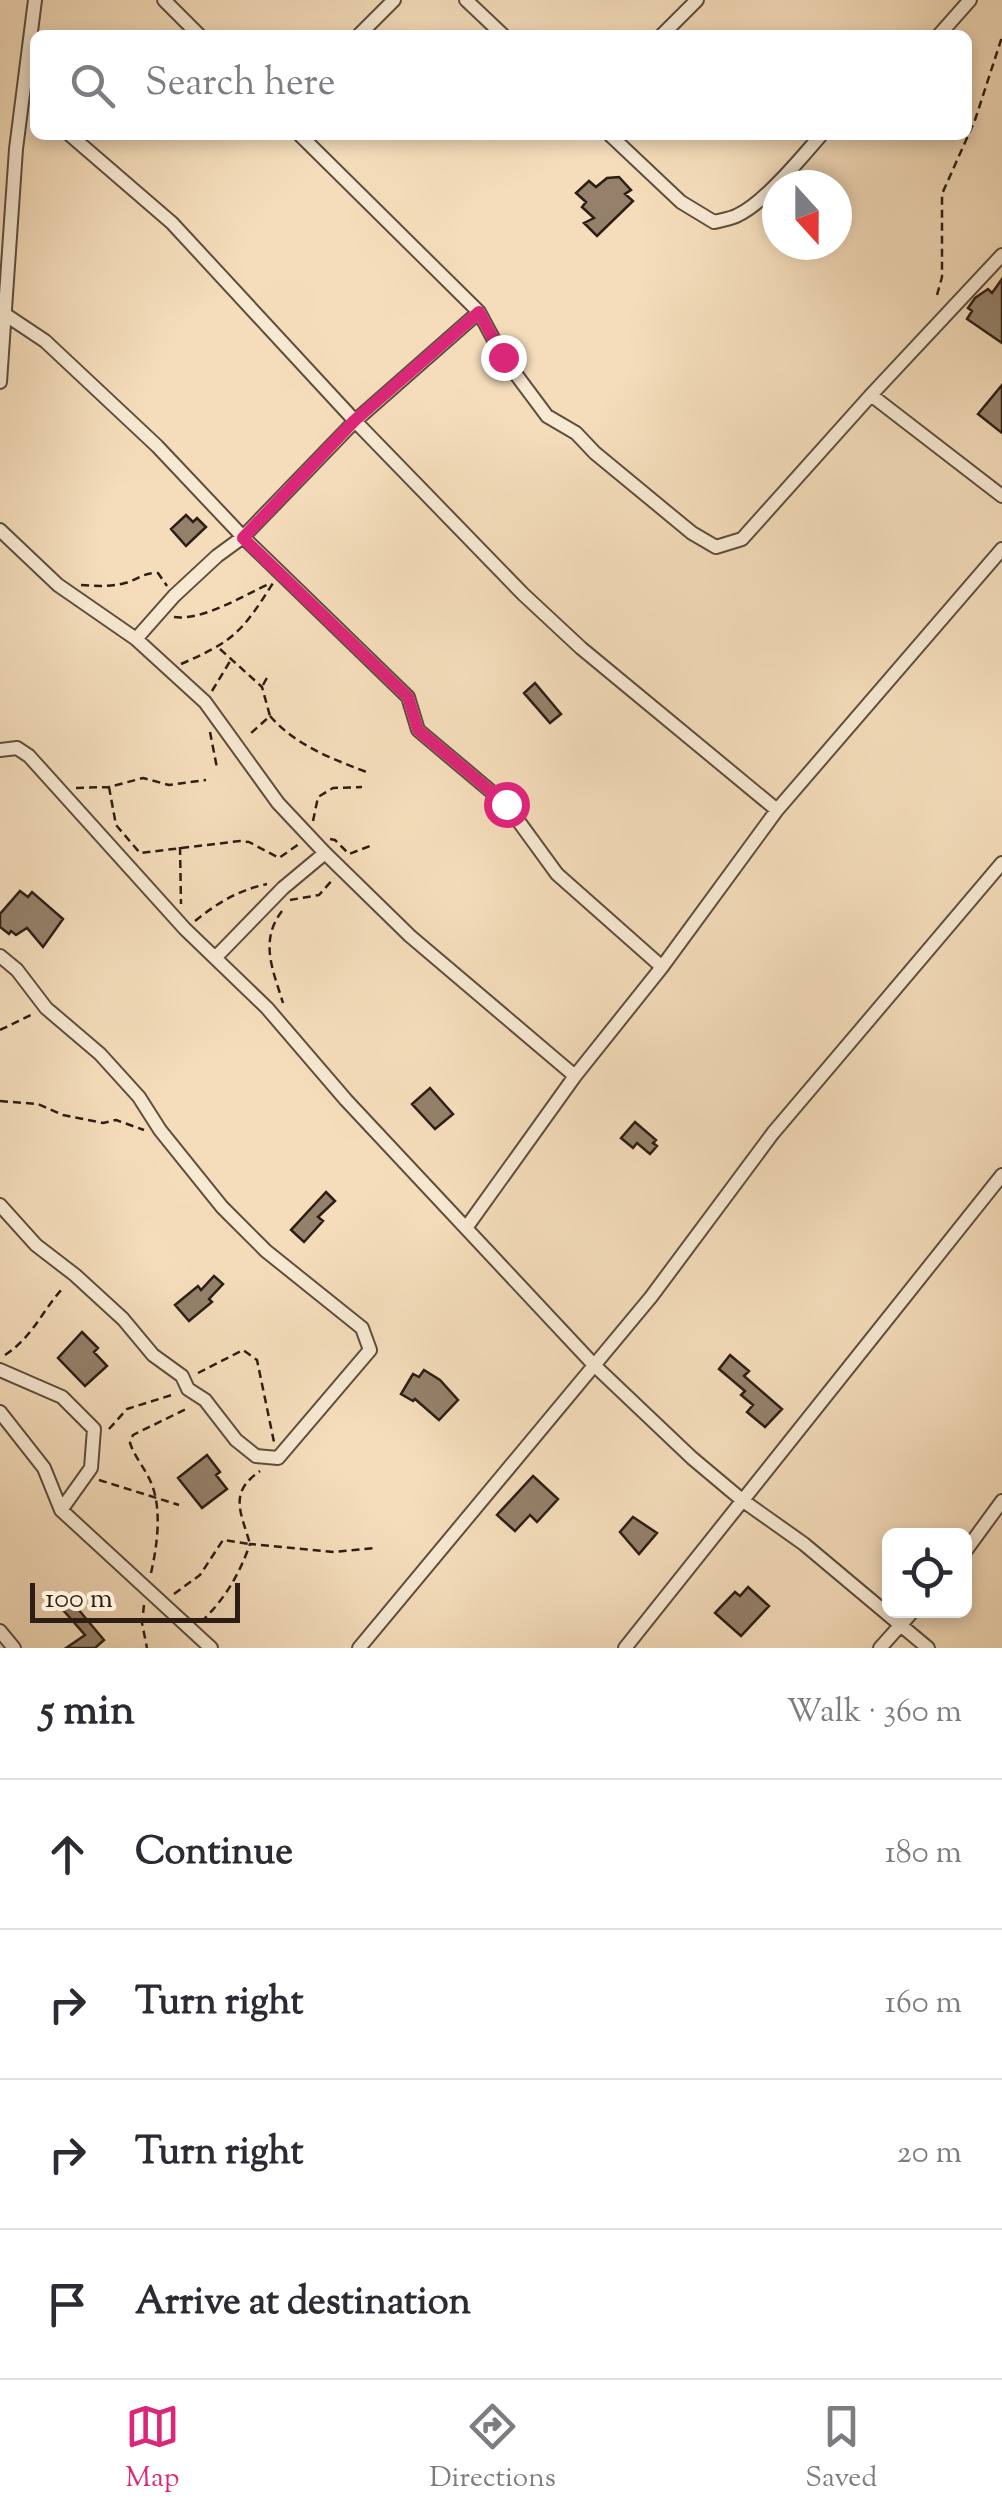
<!DOCTYPE html>
<html lang="en">
<head>
<meta charset="utf-8">
<style>
  body { margin:0; font-family:"Sorts Mill Goudy",serif; background:#f7f7f7; color:#2b2b33 }
  .controls { position:absolute; right:30px; bottom:30px; display:grid; overflow:hidden; border-radius:15px; box-shadow:0 5px 15px #0003 }
  .controls button { width:90px; height:90px; display:grid; place-items:center; padding:0; border:0; border-bottom:2px solid #e1e1e2; background:#fff; color:#2b2b33; font:50px sans-serif }
  .compass { position:absolute; left:762px; top:170px; width:90px; height:90px; border-radius:50%; background:#fff; box-shadow:0 5px 15px #0003; rotate:159deg }
  .scale { position:absolute; left:30px; bottom:25px; width:210px; box-sizing:border-box; padding-left:10px; border:5px solid #2c1e15; border-top:0; font-size:28px; line-height:35px; white-space:nowrap; color:#2c1e15; -webkit-text-stroke:8px #f8e9d3; paint-order:stroke }
  .stop { position:absolute; width:30px; height:30px; margin:-22px; border:8px solid #db2777; border-radius:50%; background:#fff }
  .stop.end { background:#db2777; border-color:#fff; box-shadow:0 2px 10px #0008 }
  .list { margin:0; padding:0; list-style:none }
  h2 { display:flex; justify-content:space-between; align-items:center; height:130px; margin:0; padding:0 40px; font-size:42px }
  h2 small { font-size:32px; font-weight:400; color:#7c7c81 }
  .list li { display:grid; grid-template-columns:65px 1fr auto; gap:30px; align-items:center; box-sizing:border-box; height:150px; padding:0 40px; border-top:2px solid #e1e1e2 }
  .list b { display:block; font-size:38px; white-space:nowrap }
  .list em { font-size:32px; font-style:normal; color:#7c7c81 }
  .icon { flex:none; width:55px; height:55px; fill:none; stroke:currentColor; stroke-width:2; stroke-linecap:round; stroke-linejoin:round }
  .map { position:relative; flex:none; width:1002px; height:1648px; overflow:hidden }
  .search { position:absolute; background:#fff; box-shadow:0 5px 15px #0003; left:30px; right:30px; top:30px; height:110px; display:flex; align-items:center; gap:25px; box-sizing:border-box; padding:0 35px; border-radius:15px; color:#7c7c81; font-size:38px }
  .sheet { height:730px; background:#fff }
  nav { display:flex; justify-content:space-around; align-items:center; box-sizing:border-box; height:140px; border-top:2px solid #e1e1e2; background:#fff; font-size:28px; color:#7c7c81 }
  nav a { display:grid; justify-items:center; gap:5px }
  nav .on { color:#db2777 }
  .map>svg:first-child { display:block }
</style>
</head>
<body>
<div class="map">
<svg width="1002" height="1648" viewBox="0 0 1002 1648">
  <rect width="100%" height="100%" fill="#f5ddbb"/>
  <filter id="stains"><feTurbulence type="fractalNoise" baseFrequency=".002" numOctaves="4"/><feColorMatrix values="0 0 0 0 .2 0 0 0 0 .09 0 0 0 0 .02 0 0 0 .5 -.17"/></filter>
  <radialGradient id="worn" r=".72"><stop offset=".6" stop-color="#630" stop-opacity="0"/><stop offset="1" stop-color="#630" stop-opacity=".3"/></radialGradient>
  <!-- building -->
  <path fill="#95816b" stroke="#2c1e15" stroke-width="2.5" d="M619,177L631,190L625,194L633,201L597,236L584,223L594,218L582,207L586,202L576,193L589,181L596,187L607,178Z
    M1002,279V343L967,319L972,311L968,308L975,298L988,289L992,293Z
    M1002,385V433L978,414Z
    M186,515L193,522L197,518L206,527L186,546L171,529Z
    M535,683L561,714L550,723L524,693Z
    M20,891L28,897L32,892L63,919L43,947L27,928L16,935L11,931L9,934L0,927V914Z
    M430,1088L453,1114L435,1129L412,1104Z
    M635,1122L656,1140L653,1143L657,1146L650,1154L637,1143L633,1148L621,1138Z
    M326,1192L335,1201L318,1217L323,1221L304,1242L291,1230Z
    M214,1276L223,1284L209,1299L212,1302L189,1321L175,1305L198,1286L201,1290Z
    M82,1332L98,1348L94,1352L107,1366L85,1386L58,1358Z
    M730,1355L749,1371L744,1376L782,1409L765,1427L747,1412L753,1405L741,1395L745,1391L719,1369Z
    M424,1370L440,1380L458,1400L439,1420L415,1399L413,1401L401,1394L413,1374L419,1377Z
    M207,1455L220,1472L216,1475L227,1489L202,1508L178,1478Z
    M533,1476L558,1499L537,1522L530,1515L515,1531L497,1515Z
    M633,1517L657,1533L639,1554L620,1532Z
    M748,1587L769,1606L741,1636L715,1613L735,1592L740,1596Z
    M73,1603L104,1640L95,1648H66L85,1635L64,1611Z"/>
  <g fill="none" stroke-linecap="round" stroke-linejoin="round">
    <!-- street casing -->
    <g stroke="#5e4e3e" stroke-width="16">
      <path id="street" d="M164,0L199,35
        M466,0L503,35
        M359,35L394,0
        M662,35L697,0
        M939,35L970,0
        M70,135L172,223L355,421L523,594L581,648L777,810
        M300,135L479,312L503,357L547,416L576,433L595,453L692,533L716,547L742,539L871,395L1002,255
        M610,135L681,202L714,222C721,220 731,219 738,215C764,203 802,157 821,135
        M6,315L45,341L157,446L243,537L408,697L418,730L506,804L557,874L662,967
        M0,382L16,149L35,0
        M871,395L1002,496
        M0,530L58,585L136,639L205,702L278,803L325,853L410,936L575,1076
        M136,639L174,596L217,556L243,537L355,421L479,312
        M0,750L17,748L29,756L185,929L267,1008L346,1100L594,1365L692,1458L742,1500L804,1544L928,1648
        M0,956L17,970L46,1008L100,1054L139,1097L160,1130L222,1207L266,1251L362,1328L370,1350L278,1458L256,1456L236,1440L205,1400L188,1389L182,1376L153,1355L123,1319L75,1275L36,1245L0,1205
        M215,958L283,888L325,853
        M466,1228L575,1076L662,967L777,810L1002,549
        M0,1370L62,1397L94,1429L91,1468L61,1510
        M0,1412L44,1468L61,1510L211,1648
        M964,1553L1002,1501
        M0,1631L14,1648
        M359,1648L651,1297L773,1133L1002,863
        M625,1648L1002,1175
        M880,1648L914,1610"/>
    </g>
    <!-- path -->
    <path stroke="#2c1e15" stroke-width="2.5" stroke-dasharray="8 5" stroke-linecap="butt" d="M937,295L942,277V194L975,120L1002,37
      M81,585C96,586 110,587 125,583C137,580 144,572 158,573L167,586
      M174,617C203,621 242,596 269,584
      M220,649L262,687L270,716L250,734
      M181,664C234,641 242,632 273,583
      M263,685L269,674
      M212,691L232,658
      M270,716C296,746 333,759 369,773
      M210,732L217,768
      M109,787L116,825L140,853L240,841L249,842L279,858L299,844
      M76,788L109,787L143,778L169,785L206,780
      M313,821L318,797L333,788L362,787
      M330,839L335,840L349,854L370,846
      M180,847L181,904
      M290,900L319,895L334,878
      M282,911C259,941 273,970 283,1003
      M195,921C217,903 239,890 267,884
      M0,1030L35,1013
      M0,1101L38,1104L63,1115L103,1123L116,1120L144,1130
      M5,1355C34,1336 42,1310 64,1287
      M198,1373L243,1350L257,1360L274,1442
      M109,1429L127,1409L175,1394
      M99,1480L179,1505
      M151,1573C157,1547 162,1511 152,1485C147,1471 135,1458 130,1443L133,1435L188,1408
      M174,1594L200,1575L223,1540L250,1544C241,1512 228,1493 260,1471
      M144,1605L142,1623L147,1648
      M201,1622C225,1599 239,1575 250,1544L334,1552L374,1548"/>
    <!-- street -->
    <use href="#street" stroke="#f8e9d3" stroke-width="12"/>
  </g>
  <g fill="none" stroke-linecap="round" stroke-linejoin="round">
    <!-- route -->
    <path stroke="#db2777" stroke-width="12" d="M503,357L479,312L354,421L243,538L408,697L418,730L506,804"/>
  </g>
  <rect width="100%" height="100%" filter="url(#stains)"/>
  <rect width="100%" height="100%" fill="url(#worn)"/>
</svg>
<div class="controls">
<button><svg class="icon" aria-label="locate" viewBox="0 0 24 24"><circle cx="12" cy="12" r="6"/><path d="M12 2v4M12 18v4M2 12h4M18 12h4"/></svg></button>
</div>
<svg class="compass" viewBox="-18 -18 36 36"><path d="M0-13l5 13h-10z" fill="#e53935"/><path d="M0 13l5-13h-10z" fill="#7c7c81"/></svg>
<div class="scale">100 m</div>
<div class="stop" style="left:506px;top:804px"></div>
<div class="stop end" style="left:503px;top:357px"></div>
<div class="search"><svg class="icon" aria-label="search" viewBox="0 0 24 24"><circle cx="10" cy="10" r="6"/><path d="M15 15l6 6"/></svg>Search here</div>
</div>
<section class="sheet">
<h2>5 min<small>Walk · 360 m</small></h2>
<ul class="list">
<li><svg class="icon" aria-label="ahead" viewBox="0 0 24 24"><path d="M12 20V5M6 11l6-6 6 6"/></svg><div><b>Continue</b></div><em>180 m</em></li>
<li><svg class="icon" aria-label="right" viewBox="0 0 24 24"><path d="M7 20v-9h11M14 6l5 5-5 5"/></svg><div><b>Turn right</b></div><em>160 m</em></li>
<li><svg class="icon" aria-label="right" viewBox="0 0 24 24"><path d="M7 20v-9h11M14 6l5 5-5 5"/></svg><div><b>Turn right</b></div><em>20 m</em></li>
<li><svg class="icon" aria-label="arrive" viewBox="0 0 24 24"><path d="M6 21V4h12l-3 4 3 4H6"/></svg><div><b>Arrive at destination</b></div></li>
</ul>
</section>
<nav>
<a class="on"><svg class="icon" aria-label="map" viewBox="0 0 24 24"><path d="M3 6l6-2 6 2 6-2v14l-6 2-6-2-6 2zM9 4v14M15 6v14"/></svg>Map</a>
<a><svg class="icon" aria-label="directions" viewBox="0 0 24 24"><path d="M12 3l9 9-9 9-9-9zM9 14v-3h6M13 9l2 2-2 2"/></svg>Directions</a>
<a><svg class="icon" aria-label="saved" viewBox="0 0 24 24"><path d="M7 4h10v16l-5-4-5 4z"/></svg>Saved</a>
</nav>
</body>
</html>
